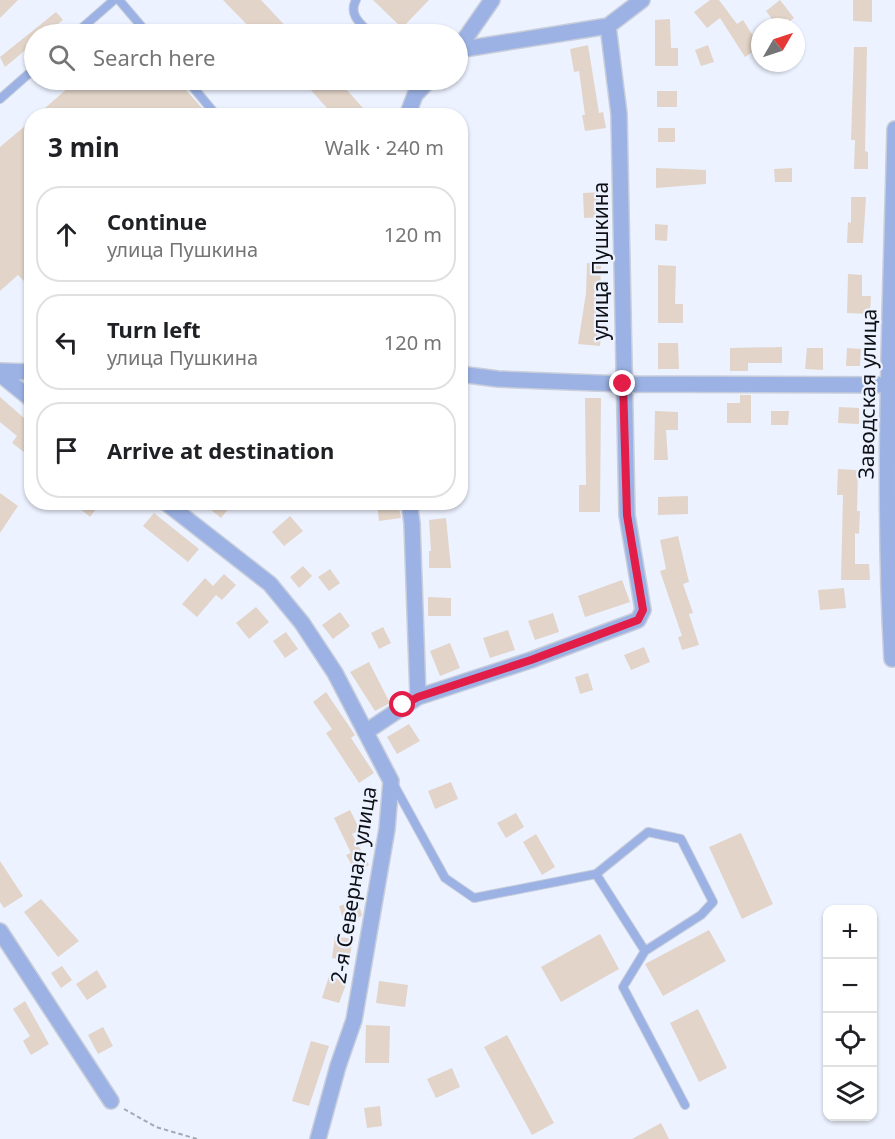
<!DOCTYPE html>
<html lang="en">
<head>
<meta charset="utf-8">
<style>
  body { margin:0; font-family:"Noto Sans",sans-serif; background:#f2f2f2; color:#202124 }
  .controls { position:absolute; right:18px; bottom:18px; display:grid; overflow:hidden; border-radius:12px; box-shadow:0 2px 4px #0004 }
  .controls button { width:54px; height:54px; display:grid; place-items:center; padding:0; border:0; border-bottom:2px solid #e0e0e0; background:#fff; color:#202124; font:30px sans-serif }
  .compass { position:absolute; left:751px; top:18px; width:54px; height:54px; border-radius:50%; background:#fff; box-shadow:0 2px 4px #0004; rotate:51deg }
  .stop { position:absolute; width:18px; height:18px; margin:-14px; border:4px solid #e11d48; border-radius:50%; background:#fff }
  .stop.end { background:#e11d48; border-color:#fff; box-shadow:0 2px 6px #0008 }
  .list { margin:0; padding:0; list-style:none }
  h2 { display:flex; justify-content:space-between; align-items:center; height:78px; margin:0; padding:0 24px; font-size:26px }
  h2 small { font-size:20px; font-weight:400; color:#757577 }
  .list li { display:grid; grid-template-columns:39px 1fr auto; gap:18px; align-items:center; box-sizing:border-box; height:96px; margin:0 12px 12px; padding:0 12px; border:2px solid #e0e0e0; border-radius:24px }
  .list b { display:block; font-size:22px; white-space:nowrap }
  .list p { margin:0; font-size:20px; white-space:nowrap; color:#757577 }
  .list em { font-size:20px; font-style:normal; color:#757577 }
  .icon { flex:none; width:33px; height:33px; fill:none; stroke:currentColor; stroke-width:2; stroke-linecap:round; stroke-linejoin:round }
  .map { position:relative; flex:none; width:895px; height:1139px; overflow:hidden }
  .search { position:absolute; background:#fff; box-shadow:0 2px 4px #0004; left:24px; top:24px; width:444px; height:66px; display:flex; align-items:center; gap:15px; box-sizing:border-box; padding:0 21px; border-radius:33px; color:#757577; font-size:22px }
  .panel { position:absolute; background:#fff; box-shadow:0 2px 4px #0004; left:24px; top:108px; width:444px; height:402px; border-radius:24px }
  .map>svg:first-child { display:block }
</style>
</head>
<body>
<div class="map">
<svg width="895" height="1139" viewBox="0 0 895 1139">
  <rect width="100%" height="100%" fill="#ecf2ff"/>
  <!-- building -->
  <path fill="#e2d4c8" d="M0,0H18L0,18Z
    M223,0H261L293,34H256Z
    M373,0H429L402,28Z
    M719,0L737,24L743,20L760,47L745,57L720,18L707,28L694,12L710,0Z
    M780,0L794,18L782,27H778L766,11Z
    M853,0H872V22L853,21Z
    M56,12L63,20L45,34H34V43L5,67L0,57Z
    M670,19L671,48H678V66H655V20Z
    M588,45L599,113L603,112L606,128L585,131L582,115H585L579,71L574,72L570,49Z
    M708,45L714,62L701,66L695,50Z
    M854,47H867L865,151L868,152V169H854L855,140H851Z
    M77,80H177L209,116H36Z
    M302,80H338L370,116H334Z
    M657,91H677V107H657Z
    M32,120V289L18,275L0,291V147Z
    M658,128H675V142H658Z
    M656,168L706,170V184L656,188Z
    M792,168V182H775L774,169Z
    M603,192L604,217L584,218L583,193Z
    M851,197H866L863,243H847L848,222L851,223Z
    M655,224L668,225L667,241L655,240Z
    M587,263L601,264L600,294L604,295L600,346L578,344L586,293Z
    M658,265L676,266L675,304H683V323H658Z
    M848,274L862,275V296H871L870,314L847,313Z
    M658,343H678L679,369H658Z
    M782,347V363H748V371H730V348Z
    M807,348H823V370L805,369Z
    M847,348L861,349L860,366H846Z
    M740,395H751V423H727V403H740Z
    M0,397L32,425V458L12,443L17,436L0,422Z
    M585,398H601L600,512H579V485H586Z
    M839,407L859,408V424L838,423Z
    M655,411L678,412V430H666L668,460H654Z
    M771,411H789L788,425H771Z
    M838,469L858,470L857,511H860L859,534L855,533V564H869L870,580H841L843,495H837Z
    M0,493L18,506L0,533Z
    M688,496V514L658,515V497Z
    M72,502H101L90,517Z
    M216,502H234L221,518L211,510Z
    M377,502H398L401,518L379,521Z
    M154,513L199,549L188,562L143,526Z
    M290,516L303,531L284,546L272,532Z
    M446,518L451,568H429V551H431L429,520Z
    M678,536L689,582L683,584L693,613L689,614L699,645L682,650L678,637L682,636L660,571L666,569L660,540Z
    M303,566L312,576L299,588L290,577Z
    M330,569L340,583L329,591L318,577Z
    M224,574L236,585L222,600L216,595L197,617L182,604L205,578L213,586Z
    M622,580L630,602L585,617L578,596Z
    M844,588L846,608L820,610L818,590Z
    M428,597L451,598V616H428Z
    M256,607L269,622L249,639L236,623Z
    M340,612L350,626L333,639L322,625Z
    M553,613L559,632L535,640L528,621Z
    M383,627L391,643L379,649L371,633Z
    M508,630L515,650L490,658L483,638Z
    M286,632L298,649L285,658L273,641Z
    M450,643L460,668L440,676L430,651Z
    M644,647L650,662L631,670L624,655Z
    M369,662L390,703L375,711L350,672Z
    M588,673L593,690L580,694L575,677Z
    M326,692L355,735L351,738L374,773L359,783L326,733L332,729L313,702Z
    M409,724L420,741L397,754L387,737Z
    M451,782L458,799L435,809L428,791Z
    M350,810L360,830L352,834L369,865L356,873L346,855L351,853L334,818Z
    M516,813L524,827L506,838L497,823Z
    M741,833L773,904L742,919L709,847Z
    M536,834L555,867L542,875L523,842Z
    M0,861L23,896L4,908L0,902Z
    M41,899L79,941L58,957L24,912Z
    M358,900L362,916L344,922L339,906Z
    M709,930L726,961L663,996L645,964Z
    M600,934L619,969L561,1002L541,967Z
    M335,936L353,939L349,961L332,958Z
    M62,966L72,980L61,988L51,973Z
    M97,970L107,987L87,1000L76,984Z
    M329,976L347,982L339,1003L322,998Z
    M379,981L408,985L405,1007L376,1003Z
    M25,1001L49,1044L31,1055L23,1041L30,1036L13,1009Z
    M698,1009L727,1068L699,1082L670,1023Z
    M366,1025L390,1026L389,1063H365Z
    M103,1027L113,1046L98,1054L88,1035Z
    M507,1035L554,1123L532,1135L484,1047Z
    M311,1041L329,1046L309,1106L292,1101Z
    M452,1068L460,1087L436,1098L427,1079Z
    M380,1106L382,1126L367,1128L364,1108Z
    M661,1123L669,1139H632Z"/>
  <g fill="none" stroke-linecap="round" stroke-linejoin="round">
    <!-- lane casing -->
    <g stroke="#c8ceda" stroke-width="10">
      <path id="lane" d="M119,0L148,34
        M356,0C348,15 361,24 371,34
        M75,34L114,0
        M187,80L217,116
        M0,99L34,69
        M394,785L445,878L474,898L596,874L648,832L681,839L713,902L701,915L645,951L596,874
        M645,951L623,987L685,1105"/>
    </g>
    <!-- street casing -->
    <g stroke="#c8ceda" stroke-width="18">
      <path id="street" d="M458,49L492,0
        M458,50L608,26L642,0
        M407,116L415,95L429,80
        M0,371L32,372
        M0,374L32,400
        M460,374L498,379L623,384L895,385
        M165,502L270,584L302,623L335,673L391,781L387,829L354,1020L338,1066L318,1139
        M892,659C882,483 891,305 895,129
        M418,697L531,660L638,620L643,610L627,515L619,114L608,26
        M367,731L418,697L412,523L409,502
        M0,931L111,1101"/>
    </g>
    <!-- path -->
    <path stroke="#a4a9b4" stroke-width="2" stroke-dasharray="4.5 3" stroke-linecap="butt" d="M124,1109L156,1127L197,1139"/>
    <!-- lane -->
    <use href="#lane" stroke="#9cb2e4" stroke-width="8"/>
    <!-- street -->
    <use href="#street" stroke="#9cb2e4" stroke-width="15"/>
  </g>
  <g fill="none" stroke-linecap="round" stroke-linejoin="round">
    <!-- route -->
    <path stroke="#e11d48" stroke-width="8" d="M403,705L418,697L531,660L638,620L643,610L627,515L623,384"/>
  </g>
  <g text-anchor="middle" stroke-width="4.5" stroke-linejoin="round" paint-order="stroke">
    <!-- street labels -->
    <g font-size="21" fill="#0e1016" stroke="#ecf2ff">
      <text transform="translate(601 261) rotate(-90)" y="7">улица Пушкина</text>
      <text transform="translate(868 394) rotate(-89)" y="7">Заводская улица</text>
      <text transform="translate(354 885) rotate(-81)" y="7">2-я Северная улица</text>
    </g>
  </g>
</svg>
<div class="controls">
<button>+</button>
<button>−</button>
<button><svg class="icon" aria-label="locate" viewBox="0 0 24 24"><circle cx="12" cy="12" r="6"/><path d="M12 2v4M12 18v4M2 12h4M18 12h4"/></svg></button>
<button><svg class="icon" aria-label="layers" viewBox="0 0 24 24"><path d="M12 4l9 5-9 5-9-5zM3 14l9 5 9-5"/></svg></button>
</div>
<svg class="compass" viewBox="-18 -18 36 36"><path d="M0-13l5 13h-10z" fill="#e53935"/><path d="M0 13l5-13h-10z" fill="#757577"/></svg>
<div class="stop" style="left:403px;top:705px"></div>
<div class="stop end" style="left:623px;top:384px"></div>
<div class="search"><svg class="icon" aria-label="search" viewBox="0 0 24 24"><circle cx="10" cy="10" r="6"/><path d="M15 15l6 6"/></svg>Search here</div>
<section class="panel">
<h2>3 min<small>Walk · 240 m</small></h2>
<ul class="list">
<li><svg class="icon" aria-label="ahead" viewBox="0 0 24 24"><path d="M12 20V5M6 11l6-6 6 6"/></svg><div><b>Continue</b><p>улица Пушкина</p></div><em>120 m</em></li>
<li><svg class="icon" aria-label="left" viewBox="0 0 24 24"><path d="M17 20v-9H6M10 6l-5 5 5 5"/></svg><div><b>Turn left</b><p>улица Пушкина</p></div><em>120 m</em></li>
<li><svg class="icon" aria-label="arrive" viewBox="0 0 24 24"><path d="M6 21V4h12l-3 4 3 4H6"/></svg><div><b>Arrive at destination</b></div></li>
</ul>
</section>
</div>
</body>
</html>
